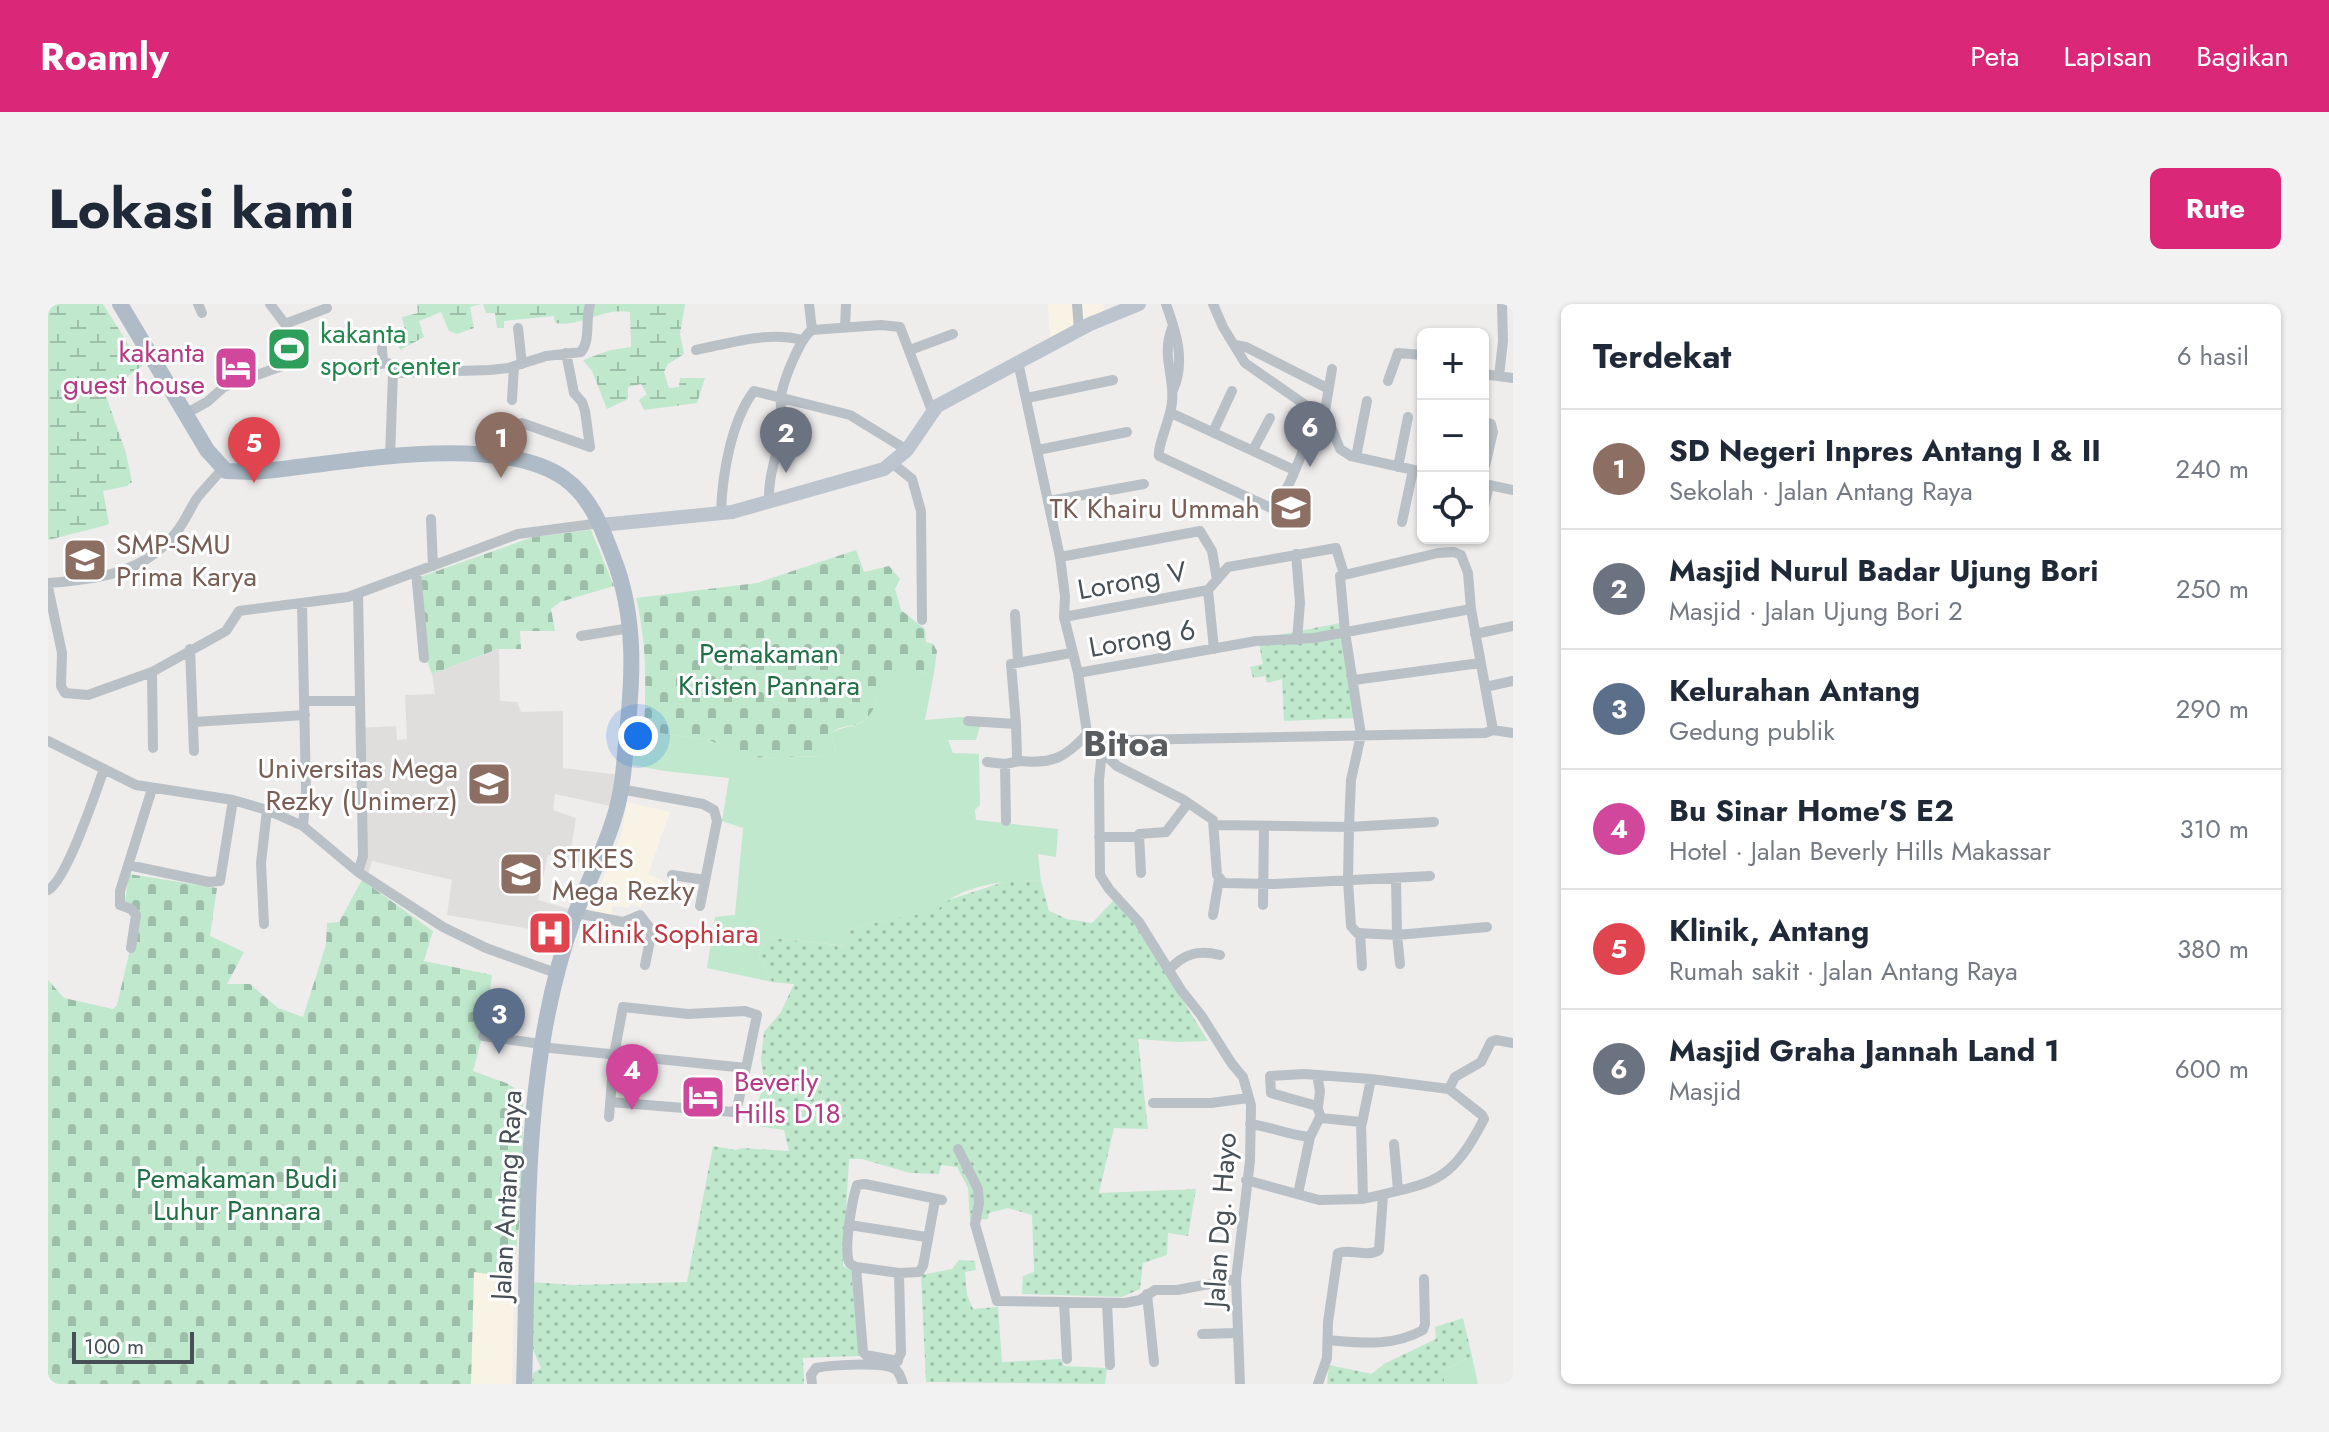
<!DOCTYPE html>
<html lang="id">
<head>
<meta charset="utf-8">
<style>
  body { margin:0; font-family:Jost,sans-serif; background:#f2f2f3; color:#1f2937 }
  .controls { position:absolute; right:24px; top:24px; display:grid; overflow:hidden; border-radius:12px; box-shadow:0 2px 6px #0004 }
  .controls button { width:72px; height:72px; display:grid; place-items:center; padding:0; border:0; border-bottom:2px solid #e0e1e3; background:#fff; color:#1f2937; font:40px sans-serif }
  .scale { position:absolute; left:24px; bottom:20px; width:122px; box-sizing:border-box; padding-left:8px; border:4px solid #475057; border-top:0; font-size:22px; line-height:28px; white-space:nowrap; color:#475057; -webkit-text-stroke:6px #fff; paint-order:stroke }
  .you { position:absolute; left:590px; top:432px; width:28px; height:28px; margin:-20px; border:6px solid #fff; border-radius:50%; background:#1a73e8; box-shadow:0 0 0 12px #1a73e833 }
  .badge { display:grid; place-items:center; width:52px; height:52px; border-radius:50%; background:#db2777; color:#fff; font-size:26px; font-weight:700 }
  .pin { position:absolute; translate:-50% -66px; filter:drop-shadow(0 2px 4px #0008) }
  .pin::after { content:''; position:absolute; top:42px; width:28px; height:24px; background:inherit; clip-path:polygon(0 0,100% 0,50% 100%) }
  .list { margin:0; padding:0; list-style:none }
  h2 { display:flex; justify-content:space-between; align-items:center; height:104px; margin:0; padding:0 32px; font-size:34px }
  h2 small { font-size:26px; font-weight:400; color:#747a83 }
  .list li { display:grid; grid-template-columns:52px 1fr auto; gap:24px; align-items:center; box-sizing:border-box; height:120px; padding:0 32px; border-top:2px solid #e0e1e3 }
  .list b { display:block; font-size:30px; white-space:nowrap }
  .list p { margin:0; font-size:26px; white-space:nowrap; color:#747a83 }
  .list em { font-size:26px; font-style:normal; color:#747a83 }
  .icon { flex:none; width:44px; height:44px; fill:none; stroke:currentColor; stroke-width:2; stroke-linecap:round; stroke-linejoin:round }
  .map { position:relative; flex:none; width:1465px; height:1080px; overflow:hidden; border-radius:12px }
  header { display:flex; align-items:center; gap:48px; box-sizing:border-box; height:112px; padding:0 40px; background:#db2777; color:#fff }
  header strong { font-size:38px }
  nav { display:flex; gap:44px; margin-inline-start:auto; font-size:28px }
  .intro { display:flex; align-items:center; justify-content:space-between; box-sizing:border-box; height:192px; padding:0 48px }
  h1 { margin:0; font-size:56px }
  .button { padding:20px 36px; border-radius:12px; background:#db2777; color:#fff; font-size:28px; font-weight:700 }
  main { display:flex; gap:48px; padding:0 48px }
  aside { flex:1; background:#fff; border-radius:12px; box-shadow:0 2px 6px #0004 }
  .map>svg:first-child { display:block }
</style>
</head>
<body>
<header>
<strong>Roamly</strong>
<nav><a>Peta</a><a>Lapisan</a><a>Bagikan</a></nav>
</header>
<div class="intro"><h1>Lokasi kami</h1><a class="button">Rute</a></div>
<main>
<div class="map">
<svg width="1465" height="1080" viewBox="0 0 1465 1080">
  <defs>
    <pattern id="grass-dots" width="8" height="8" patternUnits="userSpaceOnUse" patternTransform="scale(2)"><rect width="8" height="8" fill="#bfe8cd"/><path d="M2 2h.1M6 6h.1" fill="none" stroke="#9dbea9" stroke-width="1.8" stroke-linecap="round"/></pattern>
    <pattern id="wetland-marsh" width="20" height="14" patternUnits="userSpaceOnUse" patternTransform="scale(2)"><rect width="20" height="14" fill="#bfe8cd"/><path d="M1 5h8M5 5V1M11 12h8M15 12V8" fill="none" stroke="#9dbea9"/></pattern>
    <pattern id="cemetery-stones" width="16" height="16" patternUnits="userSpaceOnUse" patternTransform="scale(2)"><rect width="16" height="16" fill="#bfe8cd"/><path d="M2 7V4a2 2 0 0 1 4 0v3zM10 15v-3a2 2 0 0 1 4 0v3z" fill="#9dbea9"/></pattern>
  </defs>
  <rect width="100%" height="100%" fill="#efecec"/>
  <!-- commercial -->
  <path fill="#f9f3e6" d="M1000,0H1055L1057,9L1002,33Z
    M579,498L622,508L600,570L617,578L612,600L595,594L593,603L582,600L580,604L565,602L562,615L538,608L560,565L574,528Z
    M426,968L466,974L464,1080H423Z"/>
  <!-- education -->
  <path fill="#e0dddd" d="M451,345L452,397L469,398L473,408L515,407V464L572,471L567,503L507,490L505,506L528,514L523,545L541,551V561L500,551L490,596L524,606L517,631L399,611L404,576L324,557L320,571L311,566L310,424L348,422L349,436L359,435L357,391L387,390L384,370Z"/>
  <!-- grass -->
  <path fill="url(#grass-dots)" d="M1292,319L1307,414L1236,417L1234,375L1219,379L1217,372L1205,374L1202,363L1215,360L1210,335Z
    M962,576L993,577L1001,607L1019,615L1044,619L1066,596L1090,624L1160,737L1131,738L1090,735L1100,825L1066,824L1051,889L1148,885L1140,932L1120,929L1119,951L1095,959L1092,985L1074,993L974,990L975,972L986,968L984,911L960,904L941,909L940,915L922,916L920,884L909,863L893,861L891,870L862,869L814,855H801L795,962L803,966L811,1052L755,1054L756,1080H484L485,1069L493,1064L485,1046L483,978L526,981L639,978L665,842L688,846L694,844L741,847L736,826L709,822L711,796L716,778L713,755L716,728L733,708L746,680L724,678L711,651L719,633L797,642L801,625L842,615Z
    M911,956L927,957L928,966L917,968L919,991L925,1005L950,1003L954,1058L1013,1055L1016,1062L1059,1064L1057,1080L878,1078L873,971L904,965Z
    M1415,1014L1424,1052L1396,1066V1080H1279L1281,1061L1324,1070L1336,1060L1388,1035L1387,1023Z"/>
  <!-- wetland -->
  <path fill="url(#wetland-marsh)" d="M0,0H55L94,62L57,89L78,149L84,178L79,182L55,187L61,219L59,221L0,236Z
    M369,0H433L422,3L426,24L409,30L401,27L393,8L371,17L376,33L352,46L347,33L357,26L354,13L370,9Z
    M435,0H637L632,30L636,50L620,60L616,68L621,84L631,83L632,74H657L649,99L596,106L591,96L599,90L593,80L580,83V95L559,105L544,67L535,56L563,46L583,43L582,8C554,3 532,24 507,19L506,12L456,17V24H449L447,9H438Z"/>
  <!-- cemetery -->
  <path fill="url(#cemetery-stones)" d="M543,226L566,282L512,298L503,305L507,327H472L473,345H450L384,370L379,357L380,339L372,334L369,274L485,233Z
    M808,246L816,268L841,262L852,275L847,285L853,306L877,325L878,338L885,340L889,347L886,369L842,371C828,385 831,404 818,415C808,424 793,420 783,429L788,447L780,452L698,454L661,436L596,427C598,382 599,338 588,294L709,279Z
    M81,570L169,584L162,632L196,648L179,680H202L230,704L255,713L278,641L279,619L291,618L314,576L385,627L376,657L444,671L438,719L425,767L458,779L475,789L474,894L465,974L426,968L423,1080H0V676L16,694L65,705L69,701L91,607L77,598Z"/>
  <!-- garden -->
  <path fill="#bfe8cd" d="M886,369L877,416L913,413L934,416L928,436H900L905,449L931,450L932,501L927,506L928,516L1010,525L1008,553L990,550L993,577C959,576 910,580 888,608L842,615L801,625L798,642L719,633L711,651L724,678L659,664L667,613L687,611L695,524L674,517L681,474L616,467L580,460L596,427L661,436L698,454L780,452L788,447L783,429C794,422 808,424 818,415C831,404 828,385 842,370Z
    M1424,1052L1430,1080H1396V1066Z"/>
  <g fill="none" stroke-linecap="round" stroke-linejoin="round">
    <!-- street -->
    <path stroke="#b9c1c7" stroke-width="10" d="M150,0L154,9
      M222,0L237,20L279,4
      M761,0L764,26
      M1029,0L1031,26
      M1118,0C1128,28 1138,57 1125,86
      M1165,0L1175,23L1197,59L1279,116
      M797,23L798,0
      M470,24L474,60
      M1124,24C1113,52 1127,73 1124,98C1123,113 1109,143 1111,152L1223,204C1240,192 1249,159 1258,140
      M1187,41L1198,43L1279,84
      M334,44L335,59
      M648,46C683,39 719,27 754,36
      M862,46L905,30
      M970,58L1012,253L1017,292L1016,313L1030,369L1040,435L1069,462L1136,496L1165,516L1169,571L1176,579L1226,580L1382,572
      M301,64L340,59L349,68
      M1284,65L1277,107L1292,145L1303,152L1375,168
      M1435,70L1465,74
      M1451,72L1455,37L1454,0
      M1340,77L1350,49L1375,51
      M979,94L1065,76
      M464,96L466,62
      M1123,109L1246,166
      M137,110L159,98L176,83L234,62
      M1435,117L1443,120L1445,128L1435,170
      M1165,128L1184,87
      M990,146L1079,128
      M1205,146L1222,114
      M1308,153L1319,97
      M342,154L345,69L442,66L460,64L498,52L533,48C543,36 537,16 542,0
      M469,155L471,125L474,119L542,143L537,107L534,98L526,89L518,49
      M844,159L864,175L873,207L874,316
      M1350,163L1360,113
      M1001,197L1096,180
      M721,198C720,172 728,156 732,131C735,118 732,107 733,94C734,79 752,34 764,26L833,21L852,23L884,107
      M1435,207L1441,181L1465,186
      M673,209C674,172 683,117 706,87L802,111L859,146
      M383,215L385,262
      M1354,218L1365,166
      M1248,250L1252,299L1249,336
      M1012,253L1152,227L1164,247L1169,276
      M368,268L376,354
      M0,279C46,276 94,270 126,231C136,220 141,206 149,194C157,184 166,175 174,165
      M0,283L14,349L13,382L17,389L40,391L104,368
      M310,290L315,552L310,568
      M254,300L258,487L255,522
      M967,310L970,357
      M1016,313L1160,286
      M1427,330L1465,322
      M533,332L582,324
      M142,345L146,447
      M1166,345L1160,286L1180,263L1288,244L1296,270
      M1030,369L1208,337L1266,334L1423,305
      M1306,376L1432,359
      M1437,383L1465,377
      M258,397H312
      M920,417L968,420L963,360L1023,349
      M146,418L257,411
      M968,420L969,453L972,457C1004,460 1017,454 1038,431
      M0,437L88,481L185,496L219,506L255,522L310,568L395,623L438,644L508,669
      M1050,442L1079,436L1437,429L1445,426L1465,429
      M105,444L104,368L178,327L191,307L300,293L470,230L553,219
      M1054,448L1051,476L1052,571L1061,585L1091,618L1133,686L1153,711L1184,760L1195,773L1203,801L1202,857L1188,975L1192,1080
      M939,458L957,460L972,457
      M957,460L958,517
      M572,485L655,500L666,506L669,517L652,602
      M1167,521L1301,523L1386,518
      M1051,533H1091
      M80,561L161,578L172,577L185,496
      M1093,569L1091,530L1118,528L1140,499
      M624,571L657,576
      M1348,574L1349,631L1439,623
      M0,586C18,577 48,488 56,465
      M1215,601L1216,522
      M528,609L575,618L592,611L604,627L597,661
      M1165,611L1171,575
      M216,620L213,559L219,506
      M1312,629L1314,662
      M83,644L88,611L83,605L72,601V587L104,485
      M1352,660L1349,631L1309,629L1303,622L1300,577L1301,523L1303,476L1313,431L1297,328L1292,272L1390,249L1406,248L1413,251L1420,269L1423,305L1445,426
      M1121,666C1136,649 1151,646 1172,651
      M435,732L486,739L493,743L698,764L709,711L697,707L640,710L575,703L566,751L561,813
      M1256,770L1323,775L1401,785L1434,811L1436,815C1401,883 1384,878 1315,895L1313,818L1273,814L1269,802L1223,789L1222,772Z
      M1269,771L1272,787L1270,803
      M1401,785L1407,773L1433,758L1443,738L1448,736L1465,739
      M562,798L685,808L689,804L698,764
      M1105,799H1163L1200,794
      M1314,819L1323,775
      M1202,820C1224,823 1241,831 1262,833
      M1346,840L1350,886
      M910,845L930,885L931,899L927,920L949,997L1077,999L1092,996L1107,986H1129L1188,975
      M1198,876L1271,896L1315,895
      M1250,890L1262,833L1272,813
      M887,896L875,962L871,968L851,969L808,963C803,960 801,961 800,954C797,938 804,896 809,881L817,880L894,896
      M802,921L878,933
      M808,963L815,1048L818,1051L850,1057
      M1099,990L1106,1058
      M1016,998L1019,1055
      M1059,999L1062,1061
      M1154,1030L1190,1029
      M1280,1036C1313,1039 1345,1043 1375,1026L1377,1020L1376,975
      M847,1061L853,1049L851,969
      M764,1080L763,1071L768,1064C782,1061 833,1058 845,1064C851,1066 853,1074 855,1080
      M1270,1080L1279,1054L1280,1018L1290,949C1302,944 1319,954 1331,946L1335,892"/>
    <!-- secondary -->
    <path stroke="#bcc5ce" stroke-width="14" d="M553,221L684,208L836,165L859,146L889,102L1042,20L1091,0"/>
    <!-- primary -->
    <path stroke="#afbcc8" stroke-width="16" d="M72,0L159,146L178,167L206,168C288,161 446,126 516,174C543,193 554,224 565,253C589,313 585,376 578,439C576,464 574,490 566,514C556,548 539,579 526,613C511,655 501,697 494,741C476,852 480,967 476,1080"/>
  </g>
  <!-- icons -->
  <defs>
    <g id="stadium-square" transform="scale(2.3)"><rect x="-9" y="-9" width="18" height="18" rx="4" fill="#2e9e5b" stroke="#fff"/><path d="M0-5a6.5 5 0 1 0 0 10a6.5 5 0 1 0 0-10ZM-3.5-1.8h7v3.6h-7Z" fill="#fff"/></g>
    <g id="hotel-square" transform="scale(2.3)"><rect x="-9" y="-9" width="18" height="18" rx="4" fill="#d1479c" stroke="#fff"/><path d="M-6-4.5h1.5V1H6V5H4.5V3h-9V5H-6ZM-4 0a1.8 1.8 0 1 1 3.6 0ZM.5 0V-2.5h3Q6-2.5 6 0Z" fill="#fff"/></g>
    <g id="school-square" transform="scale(2.3)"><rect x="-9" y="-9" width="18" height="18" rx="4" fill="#8d6e63" stroke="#fff"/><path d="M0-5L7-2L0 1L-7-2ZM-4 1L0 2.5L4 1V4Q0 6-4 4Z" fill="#fff"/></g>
    <g id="university-square" transform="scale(2.3)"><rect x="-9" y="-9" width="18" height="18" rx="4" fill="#8d6e63" stroke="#fff"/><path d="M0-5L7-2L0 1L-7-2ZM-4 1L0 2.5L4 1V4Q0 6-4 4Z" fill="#fff"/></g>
    <g id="hospital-square" transform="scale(2.3)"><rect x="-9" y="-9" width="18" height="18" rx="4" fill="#e0444e" stroke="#fff"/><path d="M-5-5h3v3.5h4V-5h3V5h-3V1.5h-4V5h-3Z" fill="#fff"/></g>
  </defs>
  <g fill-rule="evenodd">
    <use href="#stadium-square" x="241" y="45"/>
    <use href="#hotel-square" x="188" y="64"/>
    <use href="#school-square" x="1243" y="204"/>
    <use href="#school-square" x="37" y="256"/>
    <use href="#university-square" x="441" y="480"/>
    <use href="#school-square" x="473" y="570"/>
    <use href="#hospital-square" x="502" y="629"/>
    <use href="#hotel-square" x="655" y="793"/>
  </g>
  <g text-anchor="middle" stroke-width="6" stroke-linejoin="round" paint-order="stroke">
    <!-- leisure labels -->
    <g font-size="28" fill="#27864d" stroke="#fff" text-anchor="start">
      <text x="272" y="39">kakanta<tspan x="272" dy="32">sport center</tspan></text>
    </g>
    <!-- hotel labels -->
    <g font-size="28" fill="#b23c85" stroke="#fff" text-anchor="end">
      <text x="157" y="58">kakanta<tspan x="157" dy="32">guest house</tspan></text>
      <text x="686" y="787" text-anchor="start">Beverly<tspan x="686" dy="32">Hills D18</tspan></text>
    </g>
    <!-- education labels -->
    <g font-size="28" fill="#785e54" stroke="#fff" text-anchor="end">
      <text x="1212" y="214">TK Khairu Ummah</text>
      <text x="68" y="250" text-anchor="start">SMP-SMU<tspan x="68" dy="32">Prima Karya</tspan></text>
      <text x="410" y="474">Universitas Mega<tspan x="410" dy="32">Rezky (Unimerz)</tspan></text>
      <text x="504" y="564" text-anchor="start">STIKES<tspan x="504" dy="32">Mega Rezky</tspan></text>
    </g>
    <!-- street labels -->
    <g font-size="28" fill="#475057" stroke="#fff">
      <text transform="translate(1084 276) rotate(-10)" y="10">Lorong V</text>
      <text transform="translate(1094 334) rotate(-10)" y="10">Lorong 6</text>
      <text transform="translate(458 891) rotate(-87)" y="10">Jalan Antang Raya</text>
      <text transform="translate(1172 916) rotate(-86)" y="10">Jalan Dg. Hayo</text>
    </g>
    <!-- park labels -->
    <g font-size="28" fill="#216f45" stroke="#fff">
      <text x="721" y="359">Pemakaman<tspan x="721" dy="32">Kristen Pannara</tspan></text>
      <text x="189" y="884">Pemakaman Budi<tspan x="189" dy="32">Luhur Pannara</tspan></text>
    </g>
    <!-- health labels -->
    <g font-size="28" fill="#be3a42" stroke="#fff" text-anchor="start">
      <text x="533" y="639">Klinik Sophiara</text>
    </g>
    <!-- district labels -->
    <g font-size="36" font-weight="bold" fill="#5a5d60" stroke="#fff">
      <text x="1078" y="452">Bitoa</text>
    </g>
  </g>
</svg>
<div class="controls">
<button>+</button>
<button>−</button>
<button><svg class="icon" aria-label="locate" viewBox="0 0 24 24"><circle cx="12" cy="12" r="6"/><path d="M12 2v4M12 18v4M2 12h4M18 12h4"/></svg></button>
</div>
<div class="scale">100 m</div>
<div class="you"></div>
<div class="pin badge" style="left:453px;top:174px;background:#8d6e63">1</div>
<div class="pin badge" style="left:738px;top:169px;background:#6b7280">2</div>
<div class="pin badge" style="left:451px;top:750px;background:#5c6f8a">3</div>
<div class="pin badge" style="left:584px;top:806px;background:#d1479c">4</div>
<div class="pin badge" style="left:206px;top:179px;background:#e0444e">5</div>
<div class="pin badge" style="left:1262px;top:163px;background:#6b7280">6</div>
</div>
<aside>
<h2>Terdekat<small>6 hasil</small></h2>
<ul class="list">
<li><span class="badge" style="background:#8d6e63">1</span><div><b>SD Negeri Inpres Antang I &amp; II</b><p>Sekolah · Jalan Antang Raya</p></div><em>240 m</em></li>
<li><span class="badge" style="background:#6b7280">2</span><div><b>Masjid Nurul Badar Ujung Bori</b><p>Masjid · Jalan Ujung Bori 2</p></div><em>250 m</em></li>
<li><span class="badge" style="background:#5c6f8a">3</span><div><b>Kelurahan Antang</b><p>Gedung publik</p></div><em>290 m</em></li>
<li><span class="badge" style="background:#d1479c">4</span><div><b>Bu Sinar Home'S E2</b><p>Hotel · Jalan Beverly Hills Makassar</p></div><em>310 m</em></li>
<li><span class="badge" style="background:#e0444e">5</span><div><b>Klinik, Antang</b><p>Rumah sakit · Jalan Antang Raya</p></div><em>380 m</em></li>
<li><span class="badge" style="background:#6b7280">6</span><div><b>Masjid Graha Jannah Land 1</b><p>Masjid</p></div><em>600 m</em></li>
</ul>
</aside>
</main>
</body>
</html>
